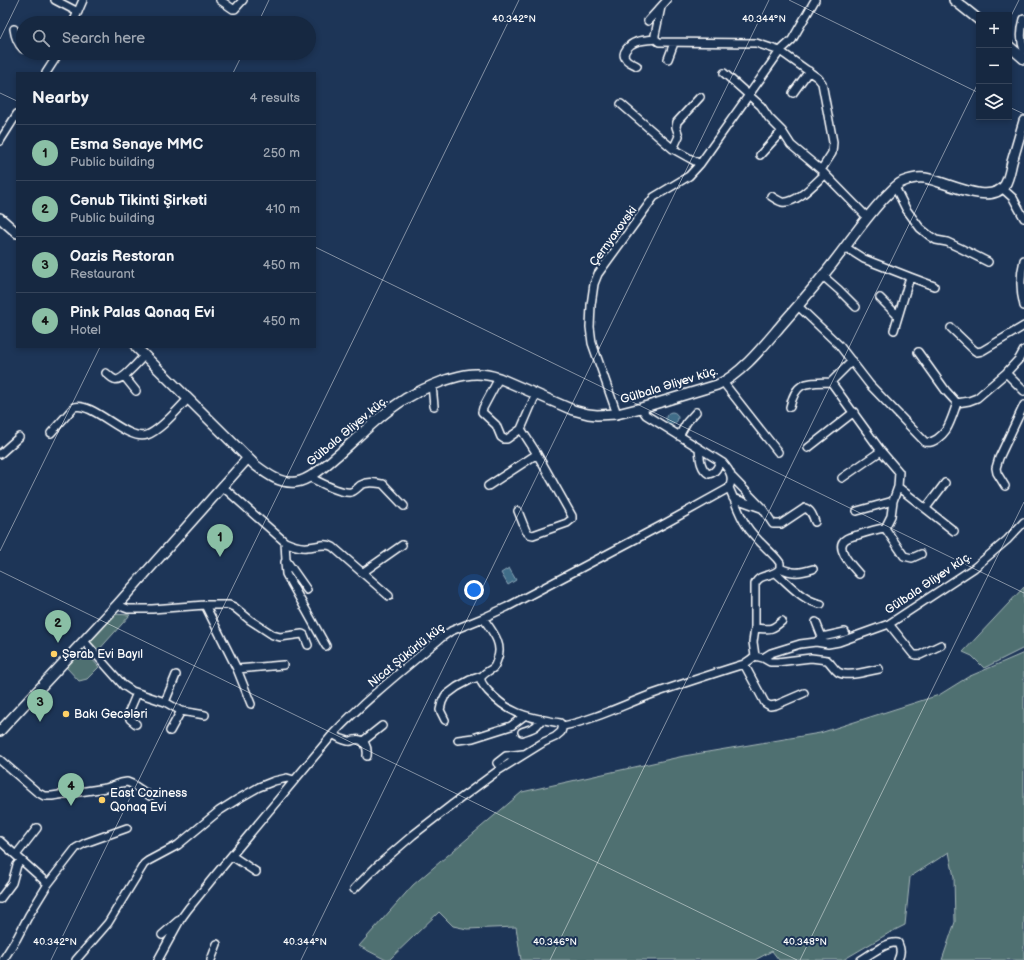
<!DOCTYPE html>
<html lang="en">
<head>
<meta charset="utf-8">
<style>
  body { margin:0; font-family:"Balsamiq Sans",sans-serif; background:#1f3048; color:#f1f3f6 }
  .controls { position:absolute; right:12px; top:12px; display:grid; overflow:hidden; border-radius:0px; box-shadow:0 2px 6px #0003 }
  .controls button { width:36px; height:36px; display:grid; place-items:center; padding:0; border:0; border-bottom:1px solid #35445a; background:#162841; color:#f1f3f6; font:20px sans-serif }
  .you { position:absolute; left:474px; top:590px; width:14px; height:14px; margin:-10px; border:3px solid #fff; border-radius:50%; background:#1a73e8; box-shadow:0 0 0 6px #1a73e833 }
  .badge { display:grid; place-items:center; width:26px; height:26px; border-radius:50%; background:#8abfa5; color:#111; font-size:13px; font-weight:700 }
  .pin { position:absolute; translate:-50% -33px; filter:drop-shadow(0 1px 2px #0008) }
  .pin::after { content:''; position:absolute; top:21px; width:14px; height:12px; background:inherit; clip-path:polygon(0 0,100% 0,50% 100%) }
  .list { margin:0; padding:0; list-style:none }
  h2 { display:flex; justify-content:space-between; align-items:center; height:52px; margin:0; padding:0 16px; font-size:17px }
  h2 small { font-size:13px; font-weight:400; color:#9ea6b1 }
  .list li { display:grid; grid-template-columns:26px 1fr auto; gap:12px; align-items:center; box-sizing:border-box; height:56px; padding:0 16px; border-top:1px solid #35445a }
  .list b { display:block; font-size:15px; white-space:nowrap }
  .list p { margin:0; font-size:13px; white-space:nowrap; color:#9ea6b1 }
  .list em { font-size:13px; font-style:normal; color:#9ea6b1 }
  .icon { flex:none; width:22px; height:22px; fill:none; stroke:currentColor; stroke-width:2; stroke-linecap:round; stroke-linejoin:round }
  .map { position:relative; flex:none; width:1024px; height:960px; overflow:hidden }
  .search { position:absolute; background:#162841; box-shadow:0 2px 6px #0003; left:16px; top:16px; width:300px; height:44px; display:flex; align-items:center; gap:10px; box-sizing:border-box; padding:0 14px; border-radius:22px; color:#9ea6b1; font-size:15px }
  .panel { position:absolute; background:#162841; box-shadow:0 2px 6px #0003; left:16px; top:72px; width:300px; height:276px; border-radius:0px }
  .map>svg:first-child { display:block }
</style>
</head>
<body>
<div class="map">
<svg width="1024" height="960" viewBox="0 0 1024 960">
  <rect width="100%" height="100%" fill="#1d3557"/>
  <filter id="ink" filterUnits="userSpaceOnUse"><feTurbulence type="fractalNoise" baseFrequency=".025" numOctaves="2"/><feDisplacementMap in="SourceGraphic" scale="8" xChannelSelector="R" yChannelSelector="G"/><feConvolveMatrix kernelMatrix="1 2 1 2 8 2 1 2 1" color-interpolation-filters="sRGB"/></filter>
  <g filter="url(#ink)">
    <!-- green -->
    <path fill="#4f7071" stroke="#a7b8b8" d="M1024,587V648L984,668L972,656L963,652Z
      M114,614L130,615L97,652L88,643Z
      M83,649L99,667L87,679L79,681L66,667Z
      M1024,653V960H942L955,922L954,877L949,852L910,877L905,925L889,933L843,960H779L772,951L755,960H521L516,927L467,929L453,926L439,912L389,960H386L359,946L413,885L522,792L684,756L820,733L939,695L968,677Z"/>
    <!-- water -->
    <path fill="#416d88" stroke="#8da7b8" d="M666 418a6 6 0 1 1 12 0a6 6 0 1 1-12 0Z
      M509,568L516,580L508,585L501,573Z"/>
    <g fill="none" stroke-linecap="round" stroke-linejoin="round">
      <!-- minor casing -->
      <g stroke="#fff" stroke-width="10">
        <path id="minor" d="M55,0L78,12
          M220,0L233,9H235L243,0
          M661,7L655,35V39L659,42L756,43L780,51L818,78L822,83L833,142L832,153L821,170
          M1024,19C1021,29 1020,40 1024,50
          M648,21L667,0
          M73,23L83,0
          M14,29C15,37 17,43 23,49
          M668,59L674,43
          M637,66C634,64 628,62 626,59C620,53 630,44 636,42C641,40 649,40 655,39
          M46,73L55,59L58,53
          M724,73L761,106L769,118L782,131L760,155
          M793,93L809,71
          M621,104L673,149L700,164
          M782,131L791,145L821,170L867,217
          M0,141L17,114
          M673,149L679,136L676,127L677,122L700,97
          M895,187L906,209L920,228L930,236L936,240L947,242L960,248L988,262
          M1002,188L1013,198L1024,218
          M771,196C774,198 779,201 782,202C797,204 815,183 825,174
          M845,247L864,259L910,277L894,330
          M1024,260C1020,275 1020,291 1024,306
          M823,276L839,290L856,307
          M910,277L934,286
          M880,298L898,316
          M798,306L839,345L870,385L925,442C933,444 942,436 946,430C951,422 954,411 957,403L969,401L977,398L1006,373L1019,359L1024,350
          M951,328L974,350L977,352L982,351L1024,326
          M918,352L946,391L957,403
          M106,373C108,374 111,378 114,379C121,383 139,361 144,356
          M1006,373L1024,391
          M124,376L136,391
          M499,378L483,408L482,412L496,425L501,437L504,439H507L521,429
          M723,382L778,452
          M831,382L881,451L899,472L898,487L893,501L891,516L885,528C876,529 867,532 858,535C854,536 849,537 846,539C833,547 853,567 859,574
          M432,385L434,406
          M790,407C796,380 807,383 831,382L852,361
          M617,414L592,343L590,327L591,305L594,284L598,274L654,197L689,176L700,164L780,51L792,40L815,0
          M51,433L74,407C93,401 127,442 147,435C161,430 178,409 188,399
          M679,436L687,422L696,412
          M699,448C700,458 700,469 709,474C716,472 718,467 720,461
          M808,448L854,412
          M0,454L19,437
          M309,477C320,482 340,494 351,492C355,491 358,487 361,485C368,481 376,483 383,484L404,506
          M732,477L763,509L773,524H781L805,508C811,510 813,516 815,522
          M842,478L881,451
          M488,486L537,454
          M1005,486L997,473L996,468L999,458L1024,405
          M223,487L285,542C292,545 299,548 307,547C316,547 325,542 333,547L389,596
          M898,487L954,531
          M729,488C735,500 738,513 746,525C754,538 767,548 777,559L780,563V568C774,578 760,572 755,584V628L753,642L755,656L763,658L770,662H777L811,658L827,660C831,663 833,668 838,672C847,678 869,671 879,669
          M733,498L761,508
          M926,508L945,483
          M518,511L526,531L529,534L533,535L567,523L572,519V516L537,454L521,429L536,394
          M857,511L893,501
          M885,528L904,556L912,558L921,554
          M285,542L286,560L307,590
          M286,560L285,562L286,574L326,646
          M780,568C793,574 800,573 813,569
          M362,573L402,545
          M776,573C789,584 803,601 821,604
          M117,605L128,609H152L205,605H229L234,607L250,620L273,635L280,637L302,634L304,635L308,645
          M205,605L237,669L251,704
          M483,618C492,631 504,644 497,660C496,663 495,666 493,668C489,671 483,673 481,678C480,683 485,687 488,691C511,716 529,717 560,723L563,726C593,720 621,706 650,695C681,684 712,674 744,664L750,660L755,656
          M816,622L822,637
          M889,624L913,654L916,655H920L941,645
          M755,628C769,629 771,631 782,621
          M84,641L123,685L132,691L165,702L181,711L205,715
          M816,642L822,637L845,632
          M763,658L771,653L800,644L816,642L828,644L839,642L889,624L974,568L1007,540L1024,522
          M744,664L765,703L770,706L776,705L804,693
          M237,669L283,665
          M165,702L176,675
          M445,720L440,710L442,702L445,696L457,687L470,680L482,676
          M136,724L130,719L128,714L137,693
          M170,731L181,711
          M522,732C530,729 538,728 541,719
          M333,734C337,737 343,740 348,741C352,742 350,741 354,740C365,737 368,748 367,756
          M458,740L473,738L511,726L524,716
          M363,741L382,726
          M0,760L37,792L44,796H52L106,788L121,783L127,782L132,784L150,796
          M497,763L506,756L523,754
          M0,841L48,884
          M16,855L37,828
          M232,856L256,872
          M354,889L377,866L413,835L453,804L499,770L544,742L555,737L561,732L563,726
          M0,899L12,883L17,865L21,860
          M162,935L178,921
          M3,960L17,938L29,915L48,884L76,848L85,843L127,828
          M76,960L108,923L144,864L148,861L178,845L219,811L238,799L259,787L274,781L287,778L294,780
          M158,960L180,920L188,909L213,878L333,734C366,699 404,669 441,638L451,631L483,618L507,607L666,523L729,488C734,477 730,471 723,463L646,415L641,408
          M211,960L217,944
          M861,960C871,954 887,941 898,943C901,950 901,953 898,960"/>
      </g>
      <!-- tertiary casing -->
      <g stroke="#fff" stroke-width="12">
        <path id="tertiary" d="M954,0L979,20
          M1009,46L1024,59
          M0,218L17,233
          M136,347L255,465C267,474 280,484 296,482C311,480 328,463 339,454C360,435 381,414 405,399C417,392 430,386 443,381C464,374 478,371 499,378L573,410L588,414L597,415L617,414L641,408L717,385C742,374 765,344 783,323C807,296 830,268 851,239C863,223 874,208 888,194C892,190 896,185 902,182C909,179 917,177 925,178C945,181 990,207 1005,185C1009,178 1010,170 1012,162C1016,148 1020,135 1024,121
          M0,731L117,605L248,458"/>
      </g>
      <!-- minor -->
      <use href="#minor" stroke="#1d3557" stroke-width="7"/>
      <!-- tertiary -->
      <use href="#tertiary" stroke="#1d3557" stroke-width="9"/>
    </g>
  </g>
  <!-- ticks -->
  <path fill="none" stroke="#fff" stroke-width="1" stroke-opacity="0.45" d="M789,0L979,93M1009,20L1019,0M258,23L269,0M0,39L19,0M233,73L243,53M0,93L17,101M1009,107L1024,114M315,247L1024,593M0,551L100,347M0,571L797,960M51,960L519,0M301,960L769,0M550,960L979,81M800,960L1024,502"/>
  <!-- markers -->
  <g fill="#ffd166" stroke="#1d3557" stroke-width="1.5">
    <circle cx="54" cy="654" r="4"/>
    <circle cx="66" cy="714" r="4"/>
    <circle cx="102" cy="800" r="4"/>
  </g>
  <g text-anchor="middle" stroke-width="4" stroke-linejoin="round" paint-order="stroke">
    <!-- street labels -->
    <g font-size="12" fill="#fff" stroke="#1d3557">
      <text transform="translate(613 236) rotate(-54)" y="4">Çernyaxovski</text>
      <text transform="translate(669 385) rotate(-17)" y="4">Gülbala Əliyev küç.</text>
      <text transform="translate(347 431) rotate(-40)" y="4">Gülbala Əliyev küç.</text>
      <text transform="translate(928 583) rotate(-34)" y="4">Gülbala Əliyev küç.</text>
      <text transform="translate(406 655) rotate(-39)" y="4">Nicat Şükürlü küç</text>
    </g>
    <!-- poi labels -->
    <g font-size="12" fill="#fff" stroke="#1d3557" text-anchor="start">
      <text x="62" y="658">Şərab Evi Bayıl</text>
      <text x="74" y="718">Bakı Gecələri</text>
      <text x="110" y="797">East Coziness<tspan x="110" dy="14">Qonaq Evi</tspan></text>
    </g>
  </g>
  <g font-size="10" text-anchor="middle" fill="#fff" stroke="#1d3557" stroke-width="4" stroke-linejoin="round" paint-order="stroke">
    <text x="514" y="22">40.342°N</text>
    <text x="764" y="22">40.344°N</text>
    <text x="55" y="945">40.342°N</text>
    <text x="305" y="945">40.344°N</text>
    <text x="555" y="945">40.346°N</text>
    <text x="805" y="945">40.348°N</text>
  </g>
</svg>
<div class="controls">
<button>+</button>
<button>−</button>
<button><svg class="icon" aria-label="layers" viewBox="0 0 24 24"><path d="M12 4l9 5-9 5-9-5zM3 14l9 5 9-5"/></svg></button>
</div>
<div class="you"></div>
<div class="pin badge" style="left:220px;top:557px">1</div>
<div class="pin badge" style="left:58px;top:643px">2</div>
<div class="pin badge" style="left:40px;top:722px">3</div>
<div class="pin badge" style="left:71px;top:806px">4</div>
<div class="search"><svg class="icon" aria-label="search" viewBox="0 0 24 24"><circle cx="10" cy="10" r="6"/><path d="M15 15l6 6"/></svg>Search here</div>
<section class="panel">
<h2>Nearby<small>4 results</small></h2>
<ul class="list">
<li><span class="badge">1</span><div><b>Esma Sənaye MMC</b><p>Public building</p></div><em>250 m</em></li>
<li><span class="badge">2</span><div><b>Cənub Tikinti Şirkəti</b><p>Public building</p></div><em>410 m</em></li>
<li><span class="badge">3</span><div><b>Oazis Restoran</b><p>Restaurant</p></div><em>450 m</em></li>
<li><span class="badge">4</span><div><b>Pink Palas Qonaq Evi</b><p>Hotel</p></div><em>450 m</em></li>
</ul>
</section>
</div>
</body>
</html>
